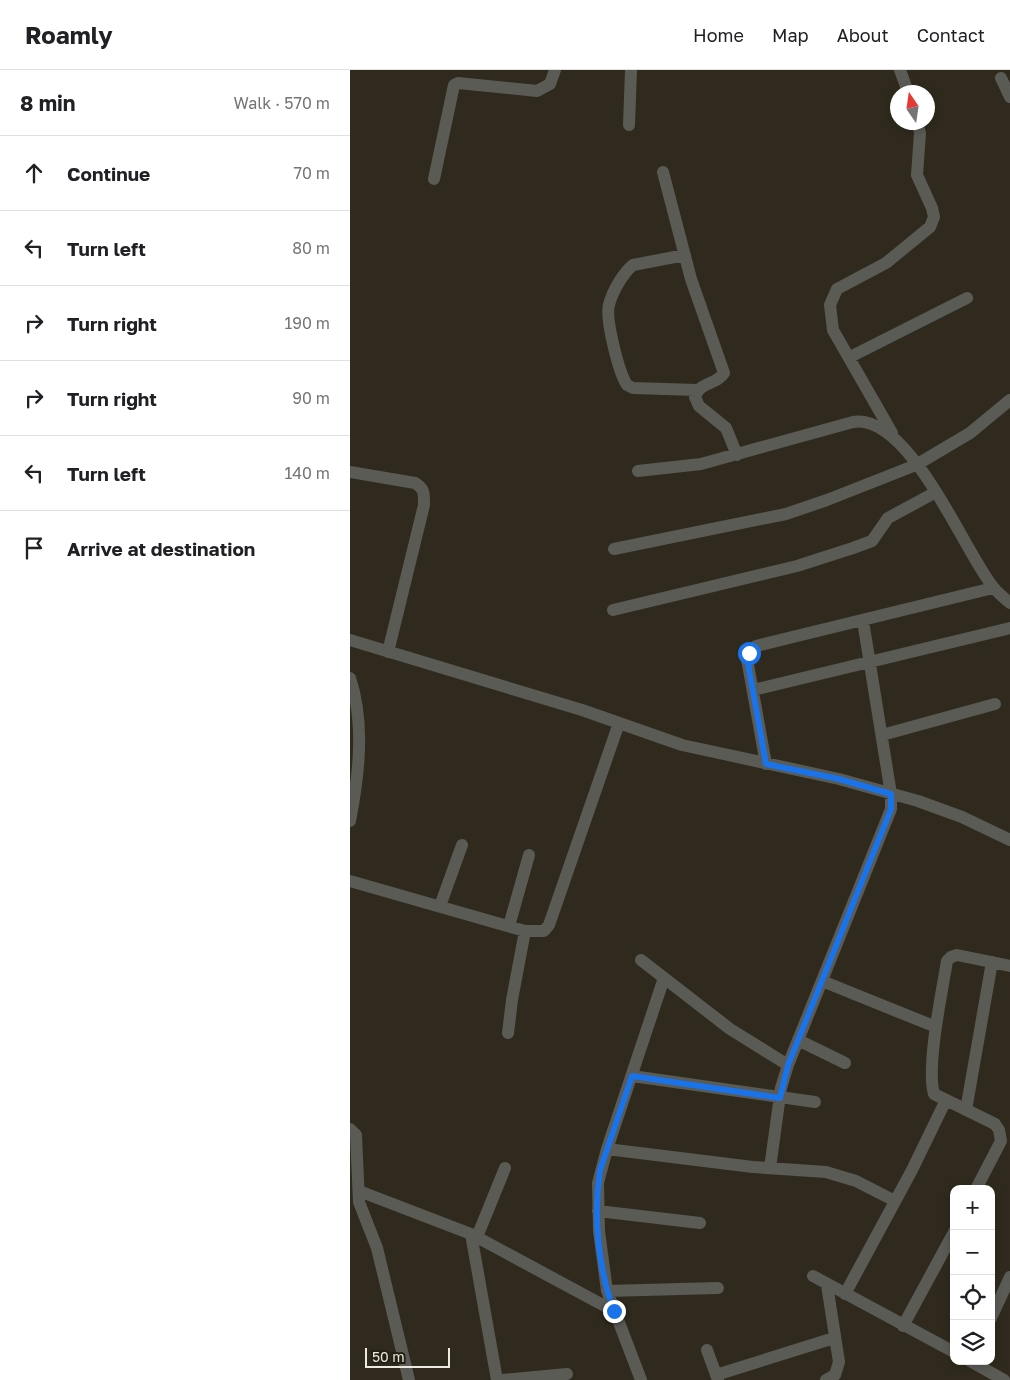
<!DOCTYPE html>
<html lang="en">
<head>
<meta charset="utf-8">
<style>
  body { margin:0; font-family:"Golos Text",sans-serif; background:#f6f6f6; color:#202124 }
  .controls { position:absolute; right:15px; bottom:15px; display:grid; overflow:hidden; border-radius:10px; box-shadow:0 2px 8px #0003 }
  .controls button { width:45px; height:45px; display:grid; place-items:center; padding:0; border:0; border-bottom:1px solid #e0e0e0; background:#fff; color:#202124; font:25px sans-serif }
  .compass { position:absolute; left:540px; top:15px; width:45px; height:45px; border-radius:50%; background:#fff; box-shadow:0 2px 8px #0003; rotate:347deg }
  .scale { position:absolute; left:15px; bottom:12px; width:85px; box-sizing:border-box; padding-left:5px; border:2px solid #ece9e1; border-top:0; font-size:14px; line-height:18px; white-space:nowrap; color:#ece9e1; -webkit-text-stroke:4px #252014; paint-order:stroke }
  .stop { position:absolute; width:15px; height:15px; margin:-11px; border:4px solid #1a73e8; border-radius:50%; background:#fff }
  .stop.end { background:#1a73e8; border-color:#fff; box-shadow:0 1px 5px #0008 }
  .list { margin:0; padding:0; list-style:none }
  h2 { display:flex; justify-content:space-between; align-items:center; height:65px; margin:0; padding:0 20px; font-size:21px }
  h2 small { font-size:16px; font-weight:400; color:#757577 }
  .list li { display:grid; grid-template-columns:32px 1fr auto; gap:15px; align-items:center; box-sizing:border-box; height:75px; padding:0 20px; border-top:1px solid #e0e0e0 }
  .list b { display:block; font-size:19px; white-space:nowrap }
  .list em { font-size:16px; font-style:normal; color:#757577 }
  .icon { flex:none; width:28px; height:28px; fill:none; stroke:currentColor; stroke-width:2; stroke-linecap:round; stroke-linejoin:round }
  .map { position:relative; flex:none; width:660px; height:1310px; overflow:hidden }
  header { display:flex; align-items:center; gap:30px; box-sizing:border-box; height:70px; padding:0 25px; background:#fff; border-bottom:1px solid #e0e0e0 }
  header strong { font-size:24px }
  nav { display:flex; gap:28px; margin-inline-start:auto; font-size:18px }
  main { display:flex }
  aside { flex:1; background:#fff }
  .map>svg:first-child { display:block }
</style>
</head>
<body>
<header>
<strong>Roamly</strong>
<nav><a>Home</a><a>Map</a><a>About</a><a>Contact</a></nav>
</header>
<main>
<aside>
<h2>8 min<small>Walk · 570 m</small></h2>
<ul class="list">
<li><svg class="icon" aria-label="ahead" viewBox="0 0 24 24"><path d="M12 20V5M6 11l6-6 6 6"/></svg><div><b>Continue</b></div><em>70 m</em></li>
<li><svg class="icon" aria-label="left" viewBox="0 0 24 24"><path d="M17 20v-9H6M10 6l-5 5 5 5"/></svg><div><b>Turn left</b></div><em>80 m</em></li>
<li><svg class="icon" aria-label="right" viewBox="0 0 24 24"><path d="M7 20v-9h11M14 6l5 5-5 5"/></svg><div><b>Turn right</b></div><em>190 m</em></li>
<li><svg class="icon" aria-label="right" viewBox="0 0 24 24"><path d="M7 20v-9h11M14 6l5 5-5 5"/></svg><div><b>Turn right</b></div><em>90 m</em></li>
<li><svg class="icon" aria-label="left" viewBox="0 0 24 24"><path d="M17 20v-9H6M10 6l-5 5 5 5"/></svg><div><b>Turn left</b></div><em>140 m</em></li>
<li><svg class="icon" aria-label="arrive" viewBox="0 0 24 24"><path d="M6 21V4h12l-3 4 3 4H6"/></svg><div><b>Arrive at destination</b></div></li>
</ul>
</aside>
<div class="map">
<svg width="660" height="1310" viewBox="0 0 660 1310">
  <rect width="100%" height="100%" fill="#2f2a1d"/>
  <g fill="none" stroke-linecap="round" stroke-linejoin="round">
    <!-- minor -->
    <path stroke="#5a5b55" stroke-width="12" d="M550,0L558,22
      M651,8L660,27
      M279,55L281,0
      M313,102L341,209L374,303C367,315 350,311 345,327L349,336L376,358L387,385
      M84,109L104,15L108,13L187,21L200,14L205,0
      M335,185L283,195C273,203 262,222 259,235C255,249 269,303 277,315L283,318L347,320
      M500,287L617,228
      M542,363L483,260L480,235L487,219L536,193L580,157L584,147L582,138L567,105L570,63L567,52
      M288,401L351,394L503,352C559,343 613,479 643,517C648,523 654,528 660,533
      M0,402L65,413C75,419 74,424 74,435L38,582
      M264,479L436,444L477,430L566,395L620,363L660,330
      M263,540L447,496L503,478L522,471L538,448L586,422
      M0,570L232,640L332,675L489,709L568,731L612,747L660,770
      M0,608C15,653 9,705 0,751
      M403,620L660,558
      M532,665L645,634
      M416,694L397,589L406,576L643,518
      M0,811L175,861H194L199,855L269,653
      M90,836L112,775
      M159,856L179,785
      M291,890L380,959L438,995
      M472,911L586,957
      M158,963L162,930L175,861
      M448,970L495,993
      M282,1006L465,1032
      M616,1040L642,892
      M0,1059L6,1065L9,1132L27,1178L59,1310
      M257,1079L403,1097L476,1102L506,1111L545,1131
      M420,1098L431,1018L438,995L541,739V724L513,551
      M626,1119L651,1071L649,1060L645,1054L584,1024C576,997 592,922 597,891L601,887L607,885L660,896
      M9,1121L121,1164L264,1241
      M248,1141L350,1153
      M121,1164L147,1310
      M127,1167L155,1098
      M463,1206L604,1282
      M257,1221L368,1218
      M495,1224L562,1100L596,1030
      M641,1248L660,1207
      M553,1256L604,1162
      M357,1280L368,1310
      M620,1291L654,1310
      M366,1305L484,1268
      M152,1310L217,1304
      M291,1310L257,1221L249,1161L248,1113L257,1079L314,908
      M476,1310L485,1305L489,1292L477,1215"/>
  </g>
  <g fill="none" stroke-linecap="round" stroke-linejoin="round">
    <!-- route -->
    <path stroke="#1a73e8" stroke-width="6" d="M264,1241C248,1198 243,1146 250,1100L282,1006L430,1028L438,995L541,739V724L489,709L416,694L397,588L399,583"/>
  </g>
</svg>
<div class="controls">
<button>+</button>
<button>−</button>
<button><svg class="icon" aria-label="locate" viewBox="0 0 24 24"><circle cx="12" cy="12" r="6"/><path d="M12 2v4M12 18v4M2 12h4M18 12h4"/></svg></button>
<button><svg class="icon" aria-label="layers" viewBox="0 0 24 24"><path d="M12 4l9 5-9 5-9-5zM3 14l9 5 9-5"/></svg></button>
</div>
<svg class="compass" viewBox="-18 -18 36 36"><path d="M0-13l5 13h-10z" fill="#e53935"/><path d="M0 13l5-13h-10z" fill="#757577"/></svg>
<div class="scale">50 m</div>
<div class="stop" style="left:399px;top:583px"></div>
<div class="stop end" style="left:264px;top:1241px"></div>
</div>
</main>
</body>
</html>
